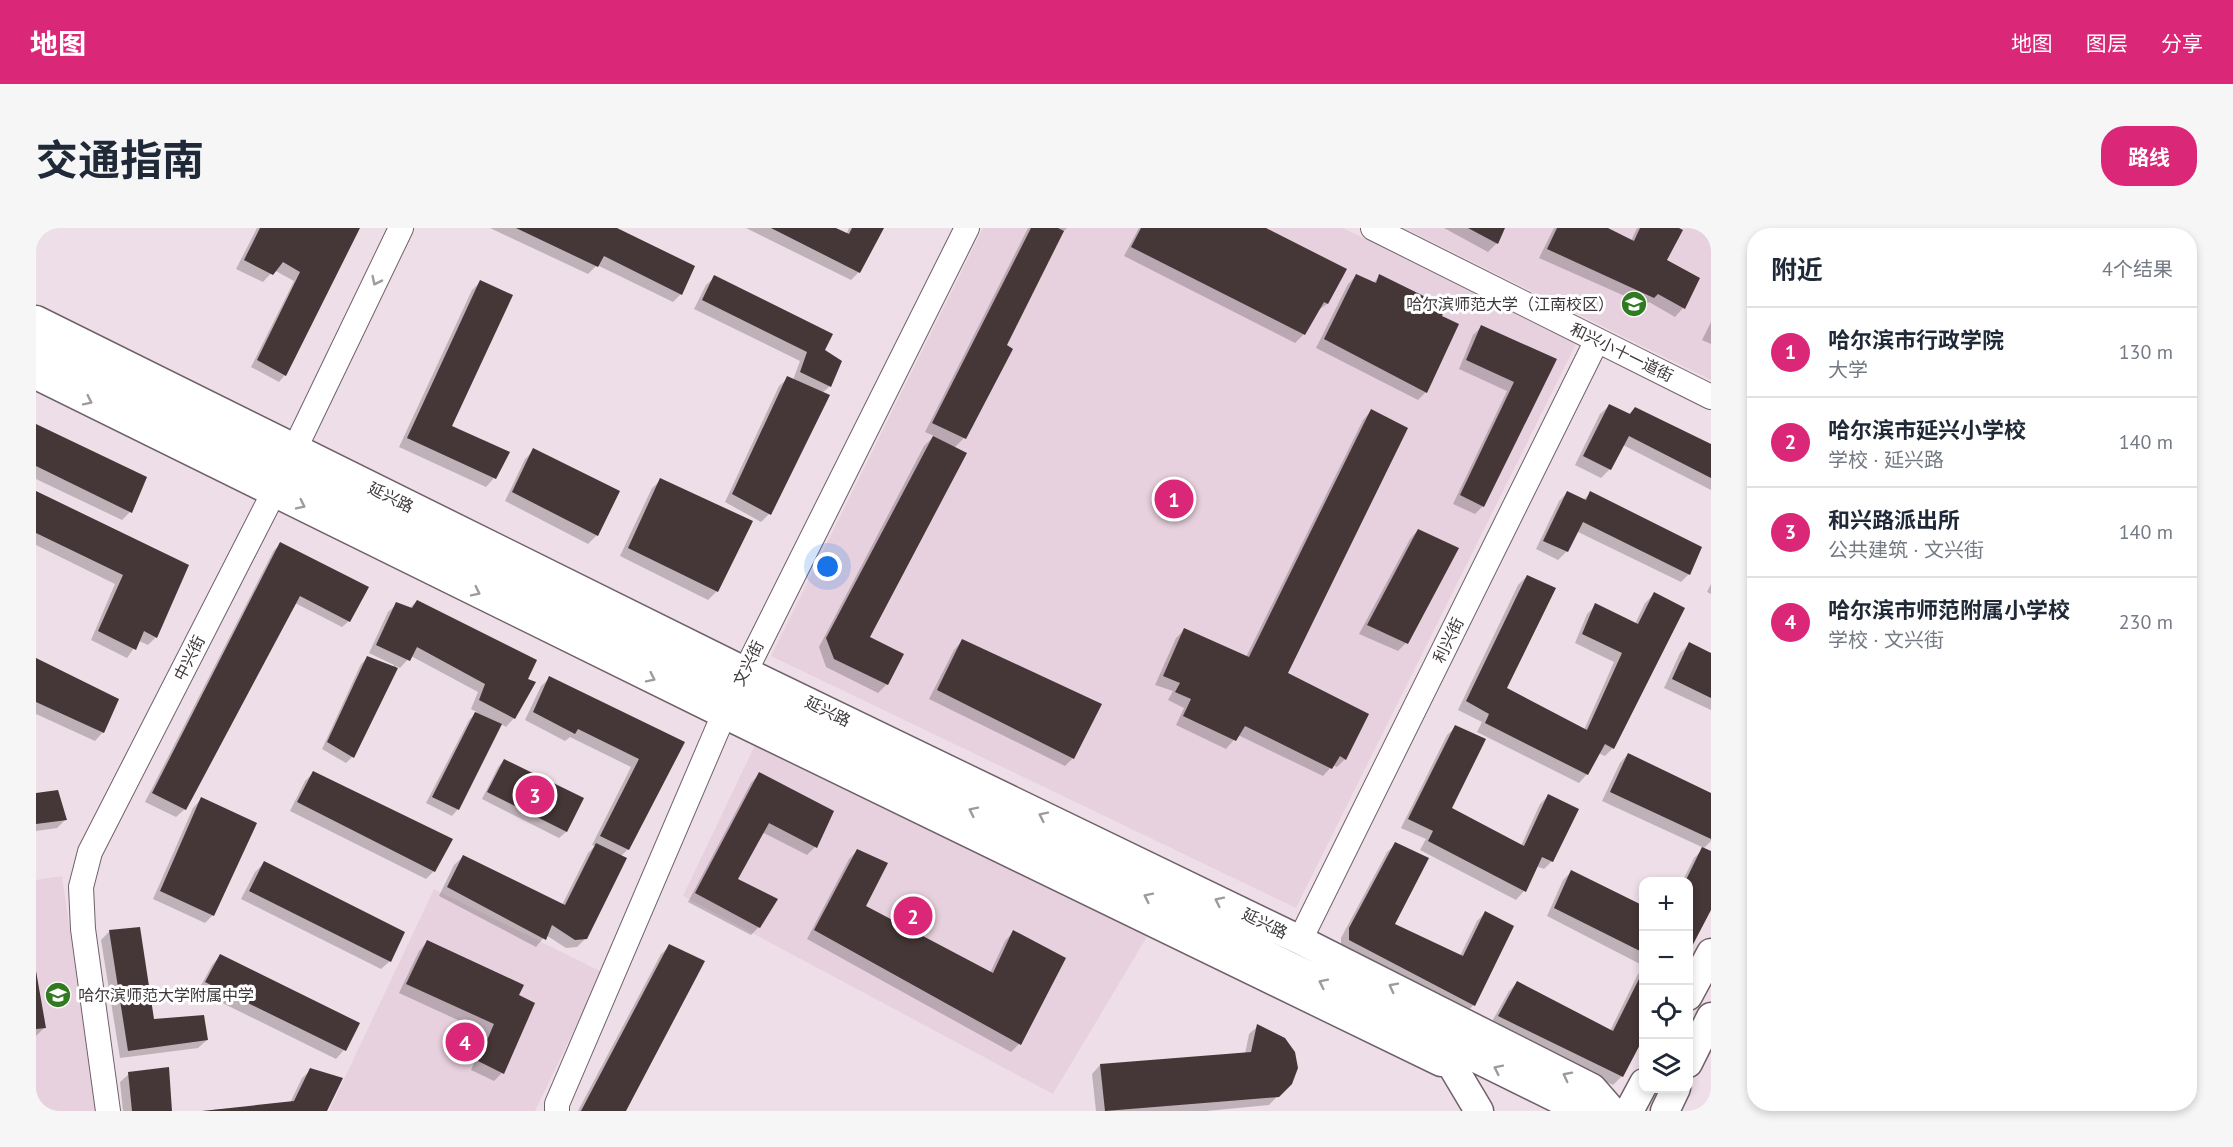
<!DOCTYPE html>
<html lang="zh">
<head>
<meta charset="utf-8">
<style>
  body { margin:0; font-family:"PT Sans","Noto Sans SC",sans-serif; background:#f6f6f7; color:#1f2937 }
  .controls { position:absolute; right:18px; bottom:18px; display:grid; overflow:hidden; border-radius:12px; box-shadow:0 3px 9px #0003 }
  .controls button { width:54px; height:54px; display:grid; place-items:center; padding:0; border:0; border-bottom:2px solid #e0e1e3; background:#fff; color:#1f2937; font:30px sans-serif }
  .you { position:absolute; left:792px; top:339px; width:21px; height:21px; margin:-15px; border:4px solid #fff; border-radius:50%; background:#1a73e8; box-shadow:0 0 0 9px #1a73e833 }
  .badge { display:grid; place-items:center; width:39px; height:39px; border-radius:50%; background:#db2777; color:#fff; font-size:20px; font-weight:700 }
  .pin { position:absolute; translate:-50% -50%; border:3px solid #fff; box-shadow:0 2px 6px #0006 }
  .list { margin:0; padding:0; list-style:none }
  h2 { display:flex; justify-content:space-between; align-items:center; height:78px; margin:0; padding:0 24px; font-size:26px }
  h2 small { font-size:20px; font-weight:400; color:#747a83 }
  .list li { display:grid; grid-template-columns:39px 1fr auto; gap:18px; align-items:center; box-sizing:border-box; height:90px; padding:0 24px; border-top:2px solid #e0e1e3 }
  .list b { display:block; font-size:22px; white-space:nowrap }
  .list p { margin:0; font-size:20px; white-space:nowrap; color:#747a83 }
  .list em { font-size:20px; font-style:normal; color:#747a83 }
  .icon { flex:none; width:33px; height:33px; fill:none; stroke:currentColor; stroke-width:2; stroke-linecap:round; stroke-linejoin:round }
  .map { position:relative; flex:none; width:1675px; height:883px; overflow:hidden; border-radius:24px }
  header { display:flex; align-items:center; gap:36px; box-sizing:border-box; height:84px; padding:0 30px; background:#db2777; color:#fff }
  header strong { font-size:28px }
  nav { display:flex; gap:33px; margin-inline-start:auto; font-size:21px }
  .intro { display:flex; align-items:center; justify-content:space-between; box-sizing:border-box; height:144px; padding:0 36px }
  h1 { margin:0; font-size:42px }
  .button { padding:15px 27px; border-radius:24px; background:#db2777; color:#fff; font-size:21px; font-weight:700 }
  main { display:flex; gap:36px; padding:0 36px }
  aside { flex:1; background:#fff; border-radius:24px; box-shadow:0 3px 9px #0003 }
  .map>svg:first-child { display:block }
</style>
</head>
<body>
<header>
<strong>地图</strong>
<nav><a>地图</a><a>图层</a><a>分享</a></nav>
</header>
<div class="intro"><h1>交通指南</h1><a class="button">路线</a></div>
<main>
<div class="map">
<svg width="1675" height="883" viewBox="0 0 1675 883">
  <rect width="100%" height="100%" fill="#eedee7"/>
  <!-- built -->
  <path fill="#e8d1de" d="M947,0H1307L1541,114L1260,680L735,428Z
    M1368,0H1675V152Z
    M719,517L1112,707L1017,866L647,668Z
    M26,648L60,883H0V652Z
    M398,661L566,744L499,883H293Z"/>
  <!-- shadow -->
  <path fill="#0003" d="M221,0H322L249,147L243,154L215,139L258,53L238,42L227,54L200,41Z
    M454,0H578L645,66L637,74L561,37L552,46Z
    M710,0H797L810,7L813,0H846L823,44L815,52Z
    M992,0H1031L1023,8L969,118L928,210L918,220L832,410L866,426L851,456L842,465L790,439L783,419L888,218L898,208L889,204Z
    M1103,0H1227L1309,41L1291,76L1281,83L1268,106L1259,115L1088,28Z
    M1408,0H1468L1461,15L1452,24Z
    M1518,0H1568L1595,13L1601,0H1639L1629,33L1662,51L1647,80L1639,89L1613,74L1609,77L1503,30Z
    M1320,48L1337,55L1344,48L1404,89L1390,164L1382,172L1280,120L1312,56Z
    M679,49L804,134L793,159L786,165L733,286L725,294L689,274L743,158L752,150L757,152L764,133L658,81L670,57Z
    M445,53L414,198L458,250L450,259L363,219L436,62Z
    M1675,94V116L1666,112Z
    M1445,99L1519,132L1447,278L1439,286L1417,276L1471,163L1423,141L1437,107Z
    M1573,178L1592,187L1599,180L1675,217V262L1587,217L1574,241L1565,250L1539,237L1564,186Z
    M1335,183L1250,446L1309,531L1301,539L1297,537L1287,548L1202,507L1190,521L1140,497L1148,480L1132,472L1137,463L1119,457L1140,410L1149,401L1210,429L1327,192Z
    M0,197L94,284L86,292L0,251Z
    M498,222L582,263L561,307L552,316L469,273L489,231Z
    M625,252L681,363L672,372L584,328L616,260Z
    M0,265L151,338L120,409L112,417L103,413L91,430L55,412L79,356L0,317Z
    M1531,265L1547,272L1555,265L1653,346L1645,354L1540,303L1531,323L1522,332L1500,321L1523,273Z
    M1382,302L1370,415L1362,423L1323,406L1374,311Z
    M245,316L313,393L306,399L259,375L149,581L140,589L109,574L238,322Z
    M1491,348L1469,460L1548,502L1578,434L1539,415L1551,386L1560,377L1599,396L1609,375L1618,366L1577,520L1569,528L1562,525L1551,546L1543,555L1441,504L1446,494L1422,482L1482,357Z
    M1675,356V366L1671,364Z
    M381,373L490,452L478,490L470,499L465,496L422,581L416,588L390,575L433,492L441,484L435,481L442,464L375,428L364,440L360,438L316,529L310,535L286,521L325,436L331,430L357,439L358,437L333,425L352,384L361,376L373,381Z
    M926,413L1037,530L1029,538L893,471L918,422Z
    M1653,416L1675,427V482L1628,460L1644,425Z
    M0,432L67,504L59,513L0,486Z
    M514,450L647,515L592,621L585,628L550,710L541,719L530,720L510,707L500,719L403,668L418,637L427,629L526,677L552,625L559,618L556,617L595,539L534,509L529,513L489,492L505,458Z
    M1420,499L1414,581L1485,618L1504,576L1512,568L1516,633L1508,641L1500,638L1488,663L1480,672L1384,622L1390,611L1365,600L1411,507Z
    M1592,526L1675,567V613L1667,621L1675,624V679L1652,654H1646L1658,630L1668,620L1566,573L1584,535Z
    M468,532L546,571L530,604L523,610L446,571L462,539Z
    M277,545L398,643L390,651L254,583L269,553Z
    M723,546L779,619L771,627L726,604L699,652L723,699L715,707L652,674L715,555Z
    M0,566L29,592L21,600L0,603Z
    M165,571L177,687L169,695L117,671L157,580Z
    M1360,616L1357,696L1424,728L1441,693L1449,685L1438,777L1429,785L1305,720V710L1351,624Z
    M821,623L828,679L954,745L969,713L977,704L983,816L975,824L771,711L813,631Z
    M228,635L354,733L345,741L205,671L219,644Z
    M1535,644L1608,679L1606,737L1511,688L1527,652Z
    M103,700L117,792L171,812L162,820L84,830L65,712L73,704Z
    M391,714L481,768L466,845L458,853L435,842L450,805L363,765L383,723Z
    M634,718L589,883H542L625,726Z
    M184,728L322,796L308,822L300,831L162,763L176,737Z
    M1608,741V806L1586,848L1577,857L1454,797L1473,763L1481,755L1574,803L1602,746Z
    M0,744L9,799L0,808Z
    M1222,798L1254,855L1233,877L1170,883H1060L1056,846L1064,837L1209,826L1213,806Z
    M275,842L289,883H165L254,875L266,850Z
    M93,846L134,883H87L84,854Z
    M1675,866V883L1669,880Z"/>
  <!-- building -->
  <path fill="#453637" d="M224,0H324L250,148L221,132L264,44L247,34L237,47L208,32Z
    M480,0H581L659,38L646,67L568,28L562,39Z
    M735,0H800L813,6L816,0H848L824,45Z
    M995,0H1022L1028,3L971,117L977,121L930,211L896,195Z
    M1105,0H1230L1311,41L1292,76L1288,74L1269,107L1095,19Z
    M1432,0H1469L1462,16Z
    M1521,0H1572L1598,13L1604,0H1643L1647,2L1631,32L1664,50L1649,81L1622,66L1618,70L1511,21Z
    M1320,46L1340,55L1343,46L1410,79L1406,88L1423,96L1391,165L1288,111Z
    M678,47L797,106L789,122L806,133L795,159L764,144L771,124L666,72Z
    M444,52L477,67L416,198L474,224L460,251L371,210Z
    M1445,97L1521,131L1448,279L1424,267L1478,154L1430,132Z
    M751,148L794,167L735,287L696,266Z
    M1573,176L1594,186L1599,179L1675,216V250L1593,208L1575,242L1547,228Z
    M1335,181L1372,200L1252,445L1333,486L1310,532L1304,528L1296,541L1209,498L1200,513L1147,488L1155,471L1139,464L1144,455L1127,448L1148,400L1213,429Z
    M0,196L111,249L96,285L0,238Z
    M897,208L931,225L834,409L868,426L852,457L798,431L790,410Z
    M497,220L584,263L562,308L476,264Z
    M624,250L717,293L682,364L592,320Z
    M0,263L153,337L121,410L108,403L100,422L62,403L87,347L0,305Z
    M1531,263L1550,272L1554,263L1666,319L1654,347L1547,294L1532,324L1507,313Z
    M1382,301L1423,320L1372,416L1331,397Z
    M244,314L333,359L314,394L264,368L150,582L116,565Z
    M1491,347L1520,360L1471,460L1551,502L1586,425L1546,406L1559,375L1602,396L1618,364L1649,380L1578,521L1569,516L1552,547L1449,495L1453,486L1430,473Z
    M381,372L501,432L492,451L500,454L479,491L443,472L449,456L381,419L374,433L340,417L360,374L376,380Z
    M926,411L1066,476L1038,531L901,462Z
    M1653,414L1675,425V470L1636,451Z
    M331,428L362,440L318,530L291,514Z
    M0,430L83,471L68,505L0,474Z
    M513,448L649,514L593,622L564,608L603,531L542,501L539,506L497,484Z
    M439,484L466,496L423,582L396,569Z
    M1419,497L1450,511L1416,580L1488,618L1512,566L1543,581L1517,634L1506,629L1490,664L1392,613L1397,603L1372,591Z
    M1592,525L1675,565V611L1574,564Z
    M468,531L548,570L531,604L451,564Z
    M277,543L417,611L399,644L261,574Z
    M723,544L798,583L781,620L733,595L702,651L742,671L724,700L659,665Z
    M22,562L31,592L0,596V565Z
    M165,569L221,595L178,688L124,663Z
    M1359,614L1393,630L1359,696L1427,728L1449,683L1478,698L1439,778L1313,712V700Z
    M560,615L591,630L551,711L539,712L516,697L510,712L411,659L427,627L529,677Z
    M1666,619L1675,623V682L1652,726V654H1649Z
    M821,621L852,635L830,678L957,745L977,702L1030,730L985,817L778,702Z
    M228,633L369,704L355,734L213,663Z
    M1535,642L1608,678V725L1518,680Z
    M104,699L118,791L168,787L172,812L92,823L73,702Z
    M391,712L488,757L483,767L499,775L468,846L442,833L458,796L370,756Z
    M633,716L669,733L590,883H545Z
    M184,726L324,795L310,823L169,754Z
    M1608,741V809L1587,849L1462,788L1481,753L1577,803Z
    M0,743L10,800L0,801Z
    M1221,796L1249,810L1259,824L1262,840L1256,856L1243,869L1069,883L1064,836L1215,824Z
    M133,839L136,883H96L92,844Z
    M274,840L307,850L291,883H166L258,873Z"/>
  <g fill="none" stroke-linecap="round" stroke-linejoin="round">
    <!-- tertiary casing -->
    <g stroke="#6f6169" stroke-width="26">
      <path id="tertiary" d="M1337,0L1675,169
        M1264,712L1561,112
        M72,883L47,701L45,659L54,624L238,264L365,0
        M521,883V876L688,486L931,0"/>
    </g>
    <!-- secondary casing -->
    <g stroke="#6f6169" stroke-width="31">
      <path id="secondary" d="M0,92L708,443L1264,712L1556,860L1576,883
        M0,120L1547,883L1574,882
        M0,147L688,486L1405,834
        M1652,768L1675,725
        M1652,835L1675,789
        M1418,841L1443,883
        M1593,883L1608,855
        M1629,883L1640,860"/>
    </g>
    <!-- tertiary -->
    <use href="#tertiary" stroke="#fff" stroke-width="24"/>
    <!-- secondary -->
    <use href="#secondary" stroke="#fff" stroke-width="28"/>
  </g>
  <!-- one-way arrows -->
  <defs><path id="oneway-chevron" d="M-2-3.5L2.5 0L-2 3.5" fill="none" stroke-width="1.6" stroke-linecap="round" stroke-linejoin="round" transform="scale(1.5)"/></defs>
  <g stroke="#9e9b9c">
    <use href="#oneway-chevron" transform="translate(340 53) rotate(116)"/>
    <use href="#oneway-chevron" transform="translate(52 173) rotate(26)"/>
    <use href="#oneway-chevron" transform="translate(265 277) rotate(26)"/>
    <use href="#oneway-chevron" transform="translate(440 364) rotate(26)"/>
    <use href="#oneway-chevron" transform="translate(615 450) rotate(26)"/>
    <use href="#oneway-chevron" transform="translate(937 583) rotate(-154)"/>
    <use href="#oneway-chevron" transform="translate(1007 588) rotate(-154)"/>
    <use href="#oneway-chevron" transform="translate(1112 669) rotate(-154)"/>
    <use href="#oneway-chevron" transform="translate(1183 673) rotate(-154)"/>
    <use href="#oneway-chevron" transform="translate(1287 755) rotate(-154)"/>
    <use href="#oneway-chevron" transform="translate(1357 759) rotate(-153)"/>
    <use href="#oneway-chevron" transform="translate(1462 841) rotate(-154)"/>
    <use href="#oneway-chevron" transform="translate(1531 848) rotate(-153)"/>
  </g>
  <!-- icons -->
  <defs>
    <g id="university-disc" transform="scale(1.35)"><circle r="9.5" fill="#307a1f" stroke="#fff"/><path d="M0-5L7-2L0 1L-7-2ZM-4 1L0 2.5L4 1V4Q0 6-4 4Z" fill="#fff"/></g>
    <g id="school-disc" transform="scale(1.35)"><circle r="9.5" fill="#307a1f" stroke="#fff"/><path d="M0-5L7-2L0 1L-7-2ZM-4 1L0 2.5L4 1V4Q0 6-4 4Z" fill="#fff"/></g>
  </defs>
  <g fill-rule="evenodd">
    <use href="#university-disc" x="1598" y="76"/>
    <use href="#school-disc" x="22" y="767"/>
  </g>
  <g text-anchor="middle" stroke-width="6" stroke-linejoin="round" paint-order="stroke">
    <!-- poi labels -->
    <g font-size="16" fill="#3d373a" stroke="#fff" text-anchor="end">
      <text x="1578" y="82">哈尔滨师范大学（江南校区）</text>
      <text x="42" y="773" text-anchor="start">哈尔滨师范大学附属中学</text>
    </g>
    <!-- street labels -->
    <g font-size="16" fill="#3d373a" stroke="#fff">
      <text transform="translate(1586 124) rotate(26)" y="6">和兴小十一道街</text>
      <text transform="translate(355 269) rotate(26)" y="6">延兴路</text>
      <text transform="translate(1412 412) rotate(-64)" y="6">利兴街</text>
      <text transform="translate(153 430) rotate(-63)" y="6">中兴街</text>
      <text transform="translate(712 435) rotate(-64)" y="6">文兴街</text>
      <text transform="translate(792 483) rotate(26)" y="6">延兴路</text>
      <text transform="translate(1229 695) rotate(26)" y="6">延兴路</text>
    </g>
  </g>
</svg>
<div class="controls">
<button>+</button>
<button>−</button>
<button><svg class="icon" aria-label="locate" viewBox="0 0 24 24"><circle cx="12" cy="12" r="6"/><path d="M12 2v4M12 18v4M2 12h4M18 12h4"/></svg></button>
<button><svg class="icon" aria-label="layers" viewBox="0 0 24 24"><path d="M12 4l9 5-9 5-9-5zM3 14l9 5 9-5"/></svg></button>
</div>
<div class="you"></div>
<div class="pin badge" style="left:1138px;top:271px">1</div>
<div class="pin badge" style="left:877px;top:688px">2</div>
<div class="pin badge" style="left:499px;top:567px">3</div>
<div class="pin badge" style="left:429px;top:814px">4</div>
</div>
<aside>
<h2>附近<small>4个结果</small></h2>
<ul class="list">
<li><span class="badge">1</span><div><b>哈尔滨市行政学院</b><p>大学</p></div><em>130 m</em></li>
<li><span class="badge">2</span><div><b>哈尔滨市延兴小学校</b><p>学校 · 延兴路</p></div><em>140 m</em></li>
<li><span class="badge">3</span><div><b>和兴路派出所</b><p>公共建筑 · 文兴街</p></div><em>140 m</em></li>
<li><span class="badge">4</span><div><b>哈尔滨市师范附属小学校</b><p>学校 · 文兴街</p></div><em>230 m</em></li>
</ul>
</aside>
</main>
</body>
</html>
